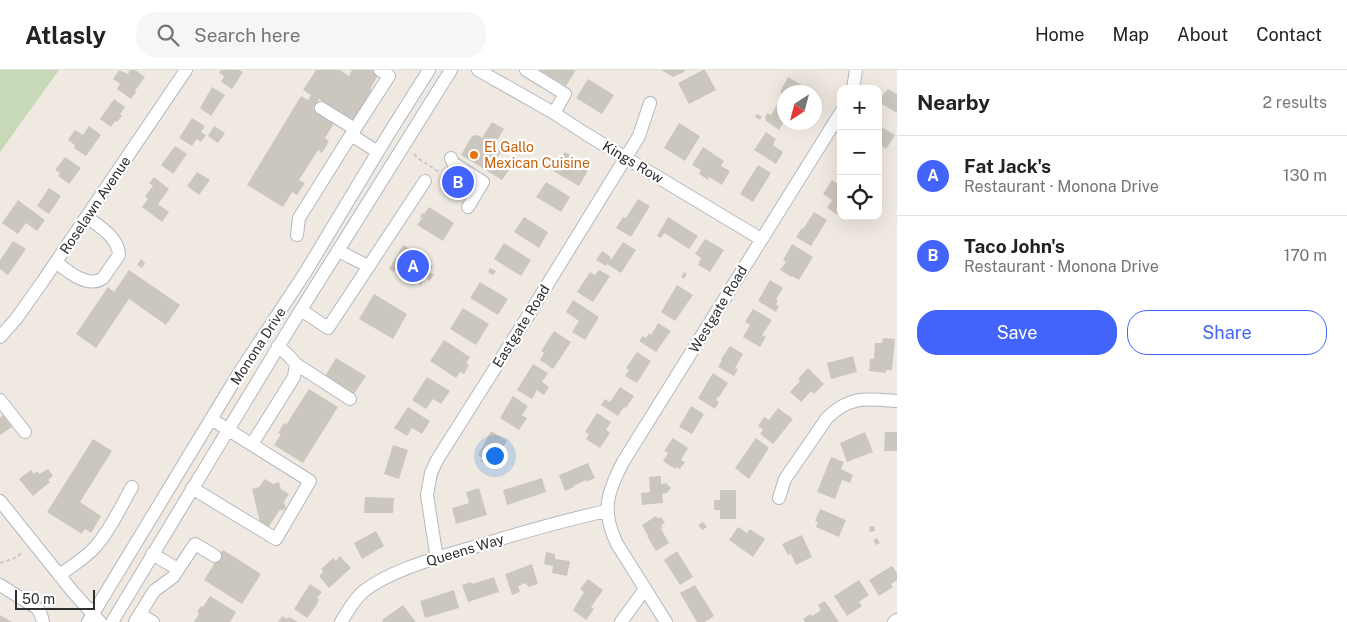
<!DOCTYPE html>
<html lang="en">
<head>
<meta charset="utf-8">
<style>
  body { margin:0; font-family:"Public Sans",sans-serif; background:#f6f6f6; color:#222 }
  .controls { position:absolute; right:15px; top:15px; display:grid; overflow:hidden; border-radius:10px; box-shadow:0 5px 20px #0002 }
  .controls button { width:45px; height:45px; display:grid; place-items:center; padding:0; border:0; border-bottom:1px solid #e0e0e0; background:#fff; color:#222; font:25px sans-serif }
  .compass { position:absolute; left:777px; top:15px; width:45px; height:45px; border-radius:50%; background:#fff; box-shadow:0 5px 20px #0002; rotate:216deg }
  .scale { position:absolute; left:15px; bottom:12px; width:80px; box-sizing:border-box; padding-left:5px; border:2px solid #2e2e2e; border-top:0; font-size:14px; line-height:18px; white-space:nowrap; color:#2e2e2e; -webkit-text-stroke:4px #fff; paint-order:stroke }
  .you { position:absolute; left:494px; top:385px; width:18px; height:18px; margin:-12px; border:4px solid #fff; border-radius:50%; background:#1a73e8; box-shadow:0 0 0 8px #1a73e833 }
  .badge { display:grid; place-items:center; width:32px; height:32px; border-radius:50%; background:#4264fb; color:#fff; font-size:16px; font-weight:700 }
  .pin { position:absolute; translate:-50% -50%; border:2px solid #fff; box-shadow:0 1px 5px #0006 }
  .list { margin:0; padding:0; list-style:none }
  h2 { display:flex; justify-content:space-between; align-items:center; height:65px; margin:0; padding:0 20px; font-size:21px }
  h2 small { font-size:16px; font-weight:400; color:#767676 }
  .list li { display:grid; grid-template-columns:32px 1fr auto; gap:15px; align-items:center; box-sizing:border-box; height:80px; padding:0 20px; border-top:1px solid #e0e0e0 }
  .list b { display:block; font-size:19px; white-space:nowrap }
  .list p { margin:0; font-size:16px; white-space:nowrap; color:#767676 }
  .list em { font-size:16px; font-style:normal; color:#767676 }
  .actions { display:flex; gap:10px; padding:15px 20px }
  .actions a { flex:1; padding:11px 0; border:1px solid #4264fb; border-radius:20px; text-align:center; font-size:18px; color:#4264fb }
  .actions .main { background:#4264fb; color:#fff }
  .icon { flex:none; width:28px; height:28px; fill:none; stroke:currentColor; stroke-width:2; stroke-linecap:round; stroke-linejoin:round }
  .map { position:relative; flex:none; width:897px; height:552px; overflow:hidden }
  header { display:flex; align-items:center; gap:30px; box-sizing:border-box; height:70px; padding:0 25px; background:#fff; border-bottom:1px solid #e0e0e0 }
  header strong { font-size:24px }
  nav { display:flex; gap:28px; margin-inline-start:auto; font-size:18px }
  .search { width:350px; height:45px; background:#f6f6f6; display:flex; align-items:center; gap:12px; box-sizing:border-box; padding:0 18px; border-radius:20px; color:#767676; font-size:19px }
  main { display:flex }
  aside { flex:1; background:#fff }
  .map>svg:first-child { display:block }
</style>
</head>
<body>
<header>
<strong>Atlasly</strong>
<div class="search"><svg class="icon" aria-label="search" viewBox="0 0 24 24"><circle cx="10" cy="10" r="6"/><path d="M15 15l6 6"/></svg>Search here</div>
<nav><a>Home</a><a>Map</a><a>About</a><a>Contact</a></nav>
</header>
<main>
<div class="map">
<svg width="897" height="552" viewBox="0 0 897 552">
  <rect width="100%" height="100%" fill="#efe9e1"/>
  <!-- cemetery -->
  <path fill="#c8d9b8" d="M0,0H59L0,82Z"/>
  <!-- building -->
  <path fill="#cbc7bf" d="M119,0L128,4L130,0H135L145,7L135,21L136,22L131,29L117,19L120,14L113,9Z
    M221,0H239L243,2L232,19L221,12L224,6L219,3Z
    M316,0H340L349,6L352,0H377L380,2L370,19L372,20L354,50L319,29L313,39L335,52L325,68L329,71L322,83L318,80L299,110L305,113L297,125L292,122L283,137L247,115L301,26L308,30L311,25L303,20Z
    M539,0H576L566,16Z
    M661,0H685L684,2L673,7Z
    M703,0H705L716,20L689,34L678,13Z
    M788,7L814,22H784V25L780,22Z
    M588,9L614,25L602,44L576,28Z
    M212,17L225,25L211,46L200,38Z
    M888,19L897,24V43L880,33L882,25Z
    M114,29L125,37L120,44L122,46L117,52L115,51L111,57L100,49Z
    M779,31L784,35V52L779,60L766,51L765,48L767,43L771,45Z
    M756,44L762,46L760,50L755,47Z
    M192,48L205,56L201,62L206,65L201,72L197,69L192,76L179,68Z
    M492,52L504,59L493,77L501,82L496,89L510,98L502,110L461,85L472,66L478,65L482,68Z
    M787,52H802L798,59Z
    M679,53L700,66L685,91L664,78Z
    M878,55L895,65L886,79L878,74Z
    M89,56L101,65L86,86L74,78L75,75L68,70L75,60L83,65Z
    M214,56L225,63L218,73L208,66Z
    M766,62L776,69L773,75L783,82L776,94L754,80Z
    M175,76L187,84L173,104L161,95Z
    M703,77L724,91L721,96L730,101L722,115L709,107L708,110L699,104L701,100L692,95Z
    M565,82L590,97L579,116L553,101Z
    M65,87L81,98L69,114L58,106L60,103L55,100Z
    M758,95L771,103L753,132L740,124Z
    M448,96L477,115L470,126L455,118L453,121L448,118L450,116L439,109Z
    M197,102L210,110L199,125L187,116Z
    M154,107L169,119L158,134L169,142L162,152L142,137L148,129L145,126L153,116L149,113Z
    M832,110L841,116V147L827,138L832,130L823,124Z
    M546,112L570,127L561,142L536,127Z
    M49,118L61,126L49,144L37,136Z
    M638,129L650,136L631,167L616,158L623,147L626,148Z
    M18,130L45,150L37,161L26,153L18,164L2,153Z
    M429,137L454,153L443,171L417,155L422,148L420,147L422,143L424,144Z
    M814,142L827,150L811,176L796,167L802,158L803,159Z
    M524,147L548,162L539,178L514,162Z
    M668,147L698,166L689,179L664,163L661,168L657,166Z
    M705,169L724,180L710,202L698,195L701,188L695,184Z
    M13,171L26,179L8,205L0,199V190Z
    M623,172L636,180L621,203L607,194L606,196L596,190L602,181L611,187L610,189L611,190Z
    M504,173L531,190L521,206L494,189Z
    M792,174L813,187L799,210L792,206L791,207L780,200L786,192L783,190Z
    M403,175L409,178L408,181L433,196L429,202L434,204L430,211L425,208L421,215L396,199L394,202L389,199Z
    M141,189L145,193L142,198L137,195Z
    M490,198L496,201L493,205L488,202Z
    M129,200L180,235L166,255L129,229L96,278L76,264L108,217L114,222Z
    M599,200L610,206L593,232L577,222L590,202L595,205Z
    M684,202L687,204L684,209L681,207Z
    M770,210L783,218L776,229L778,230L776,234L779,236L776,242L758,231Z
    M480,212L508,229L498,245L470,228Z
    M677,215L693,225L675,251L661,242Z
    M374,224L407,244L393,269L359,249Z
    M573,230L599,247L585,270L572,262L579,251L566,242Z
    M463,238L489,254L476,275L450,259Z
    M753,239L772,250L762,265L766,267L760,277L743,267L750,255L745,252Z
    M658,253L671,261L656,282L639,271L643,266L646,268L649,263L651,265Z
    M554,261L571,272L553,299L540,290L544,283L541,281Z
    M883,268L895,269L892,300H886V303L869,301L870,289H874L875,273H882Z
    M444,270L470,287L466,293L469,295L464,304L460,302L456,308L430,291Z
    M730,276L743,284L735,298L738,299L734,306L718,297L722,290L721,289Z
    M637,282L651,291L637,313L625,306L629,300L626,298Z
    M853,286L857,302L831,309L827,293Z
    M336,288L366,306L354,324L328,308H324Z
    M533,294L548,303L542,312L549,317L544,325L537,320L532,329L517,320Z
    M808,298L824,314L814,324L811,321L801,332L790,322L800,311L798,309Z
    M713,303L728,313L719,327L718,326L716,330L719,332L715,339L698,328Z
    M427,307L450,321L441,334L433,329L426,339L412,330Z
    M620,317L634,326L626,338L624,337L618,346L601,335L605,329L610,332Z
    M309,319L338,337L303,393L274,375L281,364L278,363L284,353L286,355Z
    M513,326L528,336L522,345L527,348L519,360L500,348Z
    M691,336L704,344L692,364L679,357Z
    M408,337L430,351L422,364L412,358L407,366L394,358Z
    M778,338L793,349L773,374L760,364L763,360L758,356L764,347L769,350Z
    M597,343L611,352L606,360L610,363L600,378L586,369L589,364L585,362Z
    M3,345L12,357L0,365V348Z
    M491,361L507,371L493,394L491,393L489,397L480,391L482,388L478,385Z
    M865,362L873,382L847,392L840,373Z
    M885,362H897V381H884Z
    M673,368L688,378L681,390L685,392L680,399L676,397L675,399L663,391L668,383L664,381Z
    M756,368L769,378L749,409L735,398Z
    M93,369L112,381L80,432L101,446L91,463L85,459L82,464L47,442Z
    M393,375L408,380L399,409L384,404Z
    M831,387L844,392L841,399L853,405L850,413L842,410L835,429L817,422Z
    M588,393L595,408L586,412V410L573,416L574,417L565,421L559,405Z
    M48,399L53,406L48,410L50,412L33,426L19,409L31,400L34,404L37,401L39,404Z
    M661,406V414L666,413L671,418L667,423L662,424L663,433L642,435L641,423L650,422L649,407Z
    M542,408L546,422L507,435L503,420Z
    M265,409L273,414L279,412L281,419L289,424L284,432L286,439L279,441L268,458L260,453L252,419L259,417Z
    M479,418L487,445L456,454L452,438L469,433L466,422Z
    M720,420H736V449H720V440H714V430H720Z
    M365,427L394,428L393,443H364Z
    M820,439L846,450L839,467L816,457L818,452L815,451Z
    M656,446L658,449L661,447L665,453L661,455L663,458L661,459L669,473L656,481L647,466H648L642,455Z
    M703,452L707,457L702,460L698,455Z
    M874,456L875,461L870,462L869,457Z
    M738,457L747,463L750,459L765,469L753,487L729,470Z
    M376,461L384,476L362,489L354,473Z
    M802,465L812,487L796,495L791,484L788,485L782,474Z
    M877,468L880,473L876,475L873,470Z
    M223,480L261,504L242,534L204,510Z
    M677,481L693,507L680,515L664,490Z
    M546,482L555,484V489L570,491L567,506L552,503L553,496L544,494Z
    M340,486L351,498L329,518L319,506L323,502L321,499L333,488L336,491Z
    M532,494L538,514L528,517L526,513L518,516L520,522L512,525L505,504Z
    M892,496L897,503V510L891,514L893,517L879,526L869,510Z
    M494,507L499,522L468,532L462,515L471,512L472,514Z
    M588,509L603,520L591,537L594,539L586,550L573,540L584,522L580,519Z
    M859,510L869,525L859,532L862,536L847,546L834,526Z
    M310,514L322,522L317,528L319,529L316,536L307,548L294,539Z
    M695,515L714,546L705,552H697L680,523Z
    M454,520L459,538L425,548L420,531Z
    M210,526L236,542L230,552H194L199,544L197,542L201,536L203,537Z
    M825,531L839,552H805L803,549L810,544L812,546L821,540L818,535Z
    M403,535L416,552H383L382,550Z
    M0,545L12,552H0Z
    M282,546L288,549L289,547L298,552H278Z"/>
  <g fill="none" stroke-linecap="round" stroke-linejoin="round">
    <!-- minor casing -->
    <g stroke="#b4b7c1" stroke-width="14">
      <path id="minor" d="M478,0L554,43L586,64L761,169
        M526,0L565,24L554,43
        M853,19L856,0
        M321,38L355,59
        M351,65L389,6L380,0
        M451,88L453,93L483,112L468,137
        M297,165L299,148L351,65L378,82
        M338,180L350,187L368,196
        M56,192C67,201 88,219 103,208L119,185C119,168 99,156 87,147
        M301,240L328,258L425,111
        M0,267L16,249L43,211L186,0
        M296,294L350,329
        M0,330L25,362
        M252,374L294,307L296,294L289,286L278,276
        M192,418L276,469L310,411L211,349
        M779,428L785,409L827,348C850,325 868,329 897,331
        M0,431L73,522L100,552
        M152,484L178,499
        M437,489L427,425L431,403L437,390L528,246L639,66L650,33
        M59,505C72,496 86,488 96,476C111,459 121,436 132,417
        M0,515L37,538C41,543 42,546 43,552
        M140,544L153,552
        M88,552L239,303L305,203L388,65L429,0
        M112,552L294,251L451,0
        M135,552L154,521L173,507L195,474L215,486
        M341,552C348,541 354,529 364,521C394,498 441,487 477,476C520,463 563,450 607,441
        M621,552L645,519
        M666,552L617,474C601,441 607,423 623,392L841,42
        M894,552L897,550"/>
    </g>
    <!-- path -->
    <path stroke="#c9c9c9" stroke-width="2" stroke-dasharray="4 2.5" stroke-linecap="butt" d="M414,84L419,89L439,102
      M0,493L15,488L22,483"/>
    <!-- minor -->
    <use href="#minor" stroke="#fff" stroke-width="12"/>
  </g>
  <!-- markers -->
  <circle fill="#e8710a" stroke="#fff" stroke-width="2" cx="474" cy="85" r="5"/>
  <g text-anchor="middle" stroke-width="4.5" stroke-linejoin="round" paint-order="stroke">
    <!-- food labels -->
    <g font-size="14" fill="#c56008" stroke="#fff" text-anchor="start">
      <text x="484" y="82">El Gallo<tspan x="484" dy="16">Mexican Cuisine</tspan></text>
    </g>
    <!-- street labels -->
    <g font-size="14" fill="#2e2e2e" stroke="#fff">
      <text transform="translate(633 92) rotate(31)" y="5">Kings Row</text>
      <text transform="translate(95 135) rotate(-56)" y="5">Roselawn Avenue</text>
      <text transform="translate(718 239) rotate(-59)" y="5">Westgate Road</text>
      <text transform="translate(521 256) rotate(-58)" y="5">Eastgate Road</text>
      <text transform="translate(258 276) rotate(-57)" y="5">Monona Drive</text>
      <text transform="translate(465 480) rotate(-17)" y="5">Queens Way</text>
    </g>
  </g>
</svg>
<div class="controls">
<button>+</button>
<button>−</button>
<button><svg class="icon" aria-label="locate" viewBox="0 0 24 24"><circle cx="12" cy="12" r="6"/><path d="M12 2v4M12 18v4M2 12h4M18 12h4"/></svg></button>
</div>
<svg class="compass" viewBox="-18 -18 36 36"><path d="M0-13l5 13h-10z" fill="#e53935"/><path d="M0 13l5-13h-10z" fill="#767676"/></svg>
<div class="scale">50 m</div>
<div class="you"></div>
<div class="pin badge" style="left:413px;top:196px">A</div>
<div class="pin badge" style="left:458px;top:112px">B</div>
</div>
<aside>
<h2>Nearby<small>2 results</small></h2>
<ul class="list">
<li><span class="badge">A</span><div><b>Fat Jack's</b><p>Restaurant · Monona Drive</p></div><em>130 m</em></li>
<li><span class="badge">B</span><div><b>Taco John's</b><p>Restaurant · Monona Drive</p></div><em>170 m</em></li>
</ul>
<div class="actions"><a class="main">Save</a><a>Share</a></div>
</aside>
</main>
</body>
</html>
